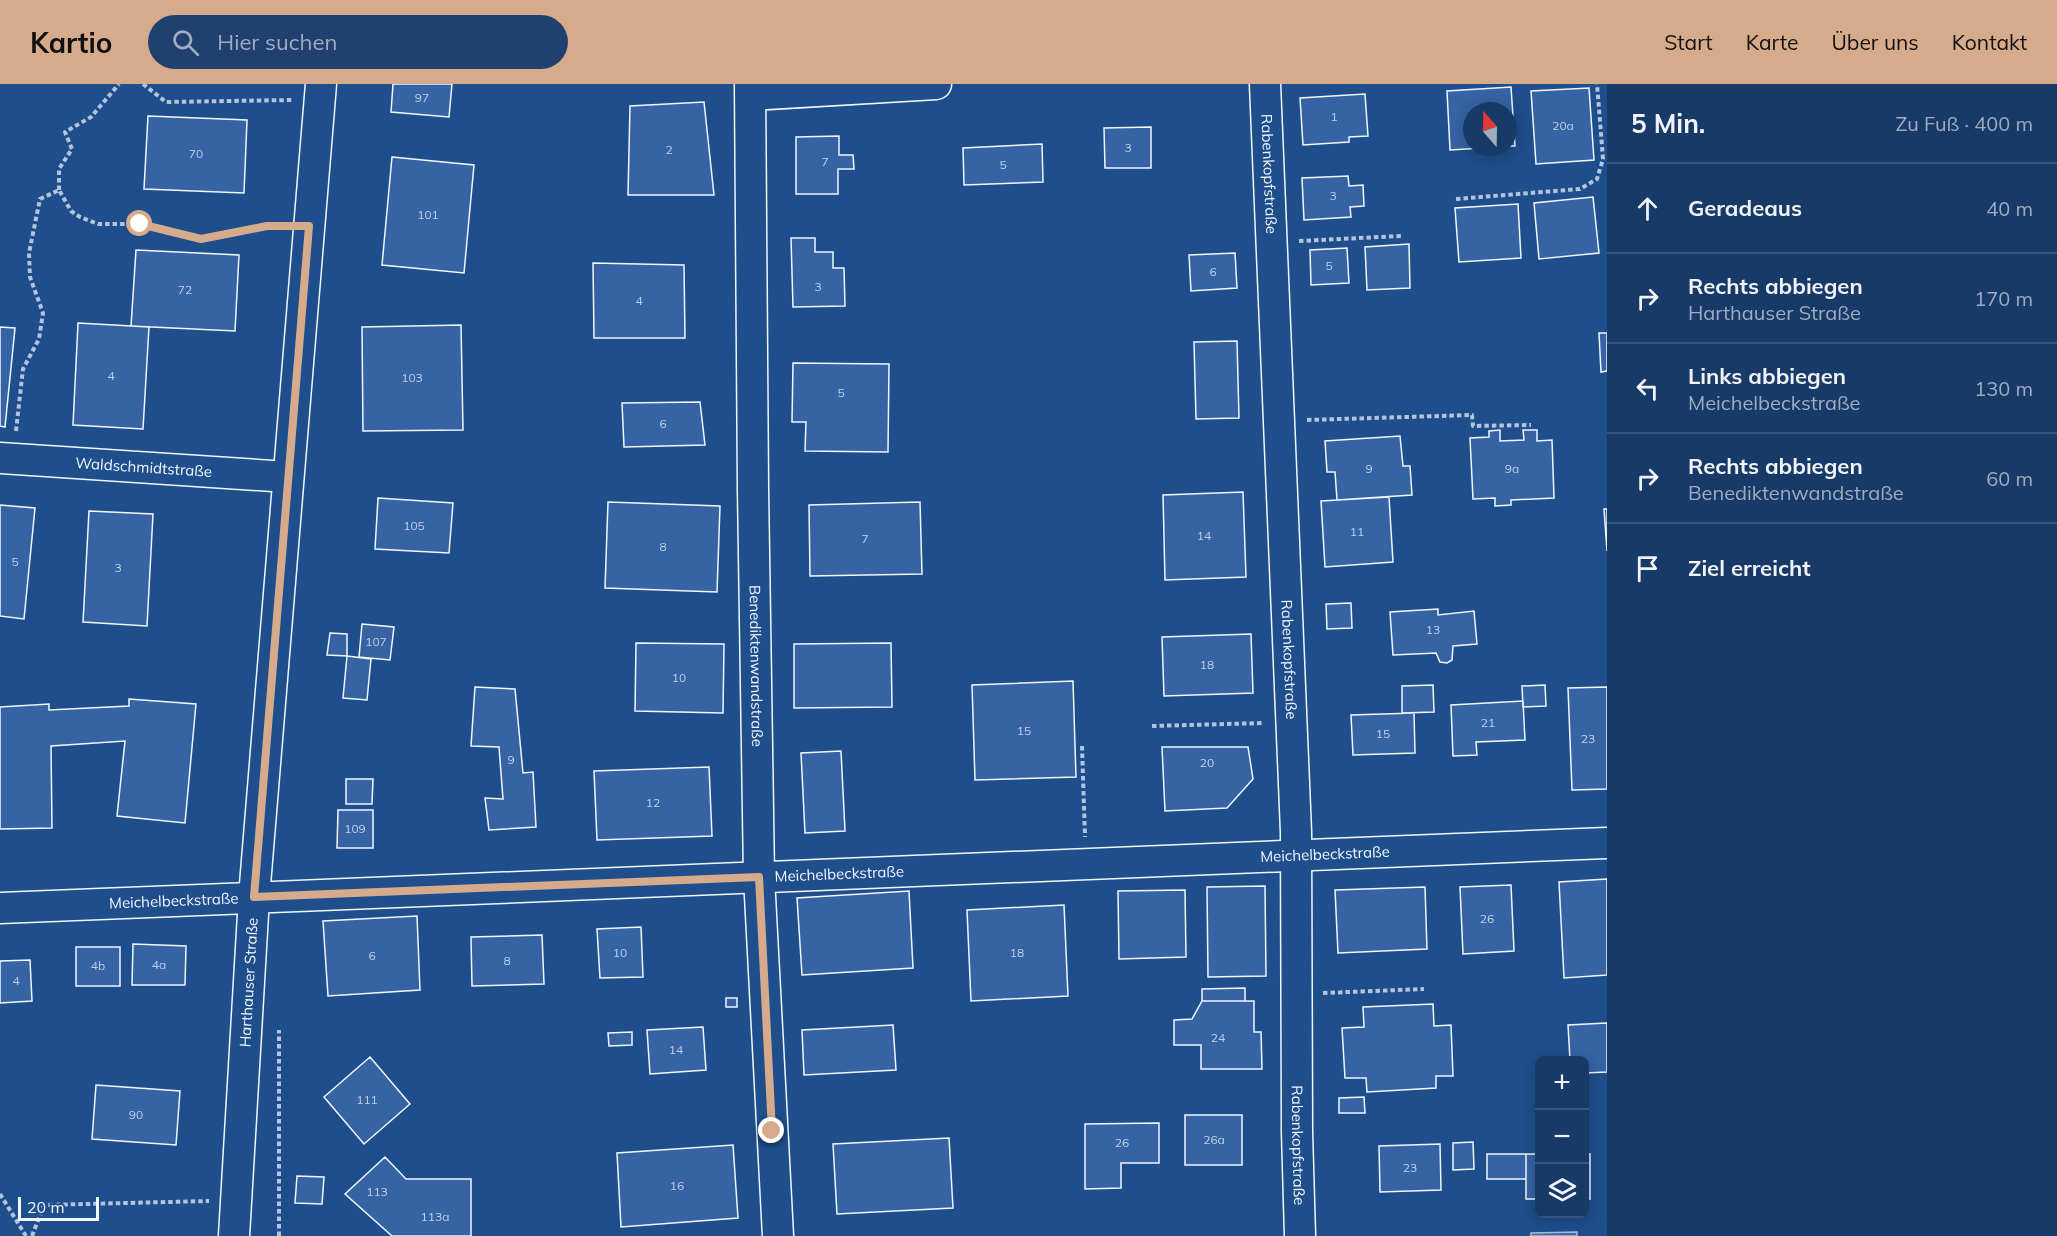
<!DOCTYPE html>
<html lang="de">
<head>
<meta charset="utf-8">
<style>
  body { margin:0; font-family:Mulish,sans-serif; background:#20416f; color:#f1f3f6 }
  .controls { position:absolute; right:18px; bottom:18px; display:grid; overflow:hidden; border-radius:9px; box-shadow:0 3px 15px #0003 }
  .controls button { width:54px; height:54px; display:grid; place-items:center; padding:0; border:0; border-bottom:2px solid #36547d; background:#173a69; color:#f1f3f6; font:30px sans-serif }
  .compass { position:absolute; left:1463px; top:18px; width:54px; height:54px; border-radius:50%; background:#173a69; box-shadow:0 3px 15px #0003; rotate:340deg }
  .scale { position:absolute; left:18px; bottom:15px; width:81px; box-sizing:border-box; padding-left:6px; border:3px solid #f2f6ff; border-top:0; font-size:16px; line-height:21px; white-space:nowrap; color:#f2f6ff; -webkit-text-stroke:4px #1f4e8c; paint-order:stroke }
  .stop { position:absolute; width:18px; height:18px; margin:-14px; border:4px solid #d6ab8b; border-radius:50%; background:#fff }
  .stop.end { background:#d6ab8b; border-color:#fff; box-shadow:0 2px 6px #0008 }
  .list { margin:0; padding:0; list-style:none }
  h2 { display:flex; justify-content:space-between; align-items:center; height:78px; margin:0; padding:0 24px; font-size:26px }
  h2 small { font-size:20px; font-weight:400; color:#9eadc0 }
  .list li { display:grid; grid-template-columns:39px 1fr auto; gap:18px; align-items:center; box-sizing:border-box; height:90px; padding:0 24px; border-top:2px solid #36547d }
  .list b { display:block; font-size:22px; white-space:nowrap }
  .list p { margin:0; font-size:20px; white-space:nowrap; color:#9eadc0 }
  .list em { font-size:20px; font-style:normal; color:#9eadc0 }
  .icon { flex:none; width:33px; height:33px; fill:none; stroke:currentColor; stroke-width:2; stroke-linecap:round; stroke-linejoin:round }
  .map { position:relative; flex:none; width:1607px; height:1152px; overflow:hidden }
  header { display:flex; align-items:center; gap:36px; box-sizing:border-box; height:84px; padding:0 30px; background:#d6ab8b; color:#111 }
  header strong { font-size:28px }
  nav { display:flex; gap:33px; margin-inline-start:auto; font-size:21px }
  .search { width:420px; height:54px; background:#20416f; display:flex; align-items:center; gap:15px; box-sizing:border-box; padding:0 21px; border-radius:33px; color:#9eadc0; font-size:22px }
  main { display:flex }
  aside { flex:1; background:#173a69 }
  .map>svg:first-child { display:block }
</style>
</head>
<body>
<header>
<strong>Kartio</strong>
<div class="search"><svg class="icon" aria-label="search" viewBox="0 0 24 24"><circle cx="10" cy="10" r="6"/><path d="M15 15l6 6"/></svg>Hier suchen</div>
<nav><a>Start</a><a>Karte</a><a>Über uns</a><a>Kontakt</a></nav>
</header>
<main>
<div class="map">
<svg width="1607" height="1152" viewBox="0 0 1607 1152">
  <rect width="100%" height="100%" fill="#1f4e8c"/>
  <!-- water -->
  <path fill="#446ba0" stroke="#a8bbd7" stroke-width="1.5" d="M1577,1148V1152H1531V1149Z"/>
  <!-- building -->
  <path fill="#3563a3" stroke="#f2f6ff" stroke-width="1.5" d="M393,0H452L449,33L391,28Z
    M1511,3L1515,62H1508V27H1472V63H1500L1450,66L1447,7Z
    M1589,4L1594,76L1536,80L1531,7Z
    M1365,10L1368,52L1349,53V58L1303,61L1300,14Z
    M704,18L714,111H628L630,22Z
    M148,32L247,36L244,109L144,105Z
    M1151,43V84H1105L1104,44Z
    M839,52V71H853L854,85H838V110H796V53Z
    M1042,60L1043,98L964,101L963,64Z
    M392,73L474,81L464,189L382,181Z
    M1348,92L1349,102L1363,101L1364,122L1350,123L1351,133L1304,136L1302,94Z
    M1593,113L1599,169L1539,175L1534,119Z
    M1518,120L1521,174L1459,178L1455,124Z
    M791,154H815V168H833V184H844L845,222L793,223Z
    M1409,160L1410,204L1367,206L1365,163Z
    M1347,164L1349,199L1311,201L1310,166Z
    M136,166L239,171L235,247L131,242Z
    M1235,169L1237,204L1191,207L1189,171Z
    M593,179L684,181L685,254H594Z
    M78,239L149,243L143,345L73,341Z
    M461,241L463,346L363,347L362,243Z
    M0,243L15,244L5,343L0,342Z
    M1599,249H1607V287L1601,288Z
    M1237,257L1239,334L1196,335L1194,258Z
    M793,279L889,280L888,368L805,367L806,338H792Z
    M700,318L705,361L624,363L622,319Z
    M1500,346V357L1524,356L1523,346H1537V357L1552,356L1554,414L1511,416V421L1495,422V414L1473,415L1470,354L1489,353V347Z
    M1400,352L1403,382H1410L1412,411L1337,416L1335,388H1327L1325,357Z
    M1243,408L1246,493L1165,496L1163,411Z
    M1389,413L1393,478L1325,483L1321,417Z
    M378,414L453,419L449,469L375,465Z
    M608,418L720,422L717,508L605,504Z
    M920,418L922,490L810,492L809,421Z
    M0,421L35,424L24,535L0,532Z
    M1604,425H1607V467Z
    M89,427L153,430L147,542L83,538Z
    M1351,519L1352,544L1327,545L1326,520Z
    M1438,525V531L1474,527L1477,560L1453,562L1452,576L1447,579L1440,578L1436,569L1393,571L1390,528Z
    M362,540L394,543L390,576L359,573Z
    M330,549L347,550V572L327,571Z
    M1251,550L1253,609L1164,612L1162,553Z
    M636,559L724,560L723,629L635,627Z
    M891,559L892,623L794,624V560Z
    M347,572L371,575L367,616L343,614Z
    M1073,597L1076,693L975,696L972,601Z
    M1433,601L1434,628L1402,629V602Z
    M1545,601L1546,622L1523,623L1522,602Z
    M475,603L515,605L523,689L533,688L536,743L489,746L485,714L503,715L499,663L471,662Z
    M1607,603V705L1572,706L1568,604Z
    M129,615L196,620L185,739L117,732L125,657L51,662L52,744L0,745V623L49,620V626L129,622Z
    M1523,617L1525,656L1476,658L1477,671L1453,672L1451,621Z
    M1414,629L1415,669L1353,671L1351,631Z
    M1162,663H1248L1253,695L1227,724L1165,727Z
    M841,667L845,747L805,749L801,669Z
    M709,683L712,752L597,756L594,687Z
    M346,695H373L372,720H346Z
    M338,726H373V764H337Z
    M1607,795V891L1564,894L1559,798Z
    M1511,801L1514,867L1463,870L1460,803Z
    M1265,802L1266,892L1208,893L1207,803Z
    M1425,803L1427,865L1338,869L1335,806Z
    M1185,806L1186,873L1119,875L1118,807Z
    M909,807L913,884L802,891L797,814Z
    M1064,821L1068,912L971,917L967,826Z
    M417,832L420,906L328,912L323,837Z
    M641,843L643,893L600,894L597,845Z
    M542,851L544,900L472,902L471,853Z
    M133,860L186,862L185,901H132Z
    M76,863H120V902H76Z
    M30,876L32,917L0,919V877Z
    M1245,904V917H1202V905Z
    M726,914H737V923H726Z
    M1202,917H1254V948H1261L1262,985H1201V961H1174V936L1192,935Z
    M1433,920L1434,942L1451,941L1453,992H1436V1004L1367,1008L1366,994H1345L1342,944L1364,943L1363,923Z
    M1607,939V988L1584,989V976H1570L1568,941Z
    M893,941L896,986L804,991L802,946Z
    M703,943L706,986L650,990L647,946Z
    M632,948V961L609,962L608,949Z
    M370,973L410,1020L364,1060L324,1013Z
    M96,1001L180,1007L176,1061L92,1055Z
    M1364,1013L1365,1029H1339V1014Z
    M1185,1031H1242V1081H1185Z
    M1159,1039V1079H1121V1104L1085,1105V1040Z
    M949,1054L953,1124L837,1130L833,1060Z
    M1473,1058L1474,1085L1453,1086V1059Z
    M1440,1060L1441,1106L1380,1108L1379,1062Z
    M733,1061L738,1134L621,1143L617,1069Z
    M1487,1070H1526V1095H1487Z
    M1526,1070H1540V1115H1526Z
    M1584,1070H1590V1115H1584Z
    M385,1073L406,1095H471V1152H392L345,1110Z
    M297,1092L324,1093L322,1120L295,1119Z"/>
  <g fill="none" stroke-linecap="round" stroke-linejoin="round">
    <!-- minor casing -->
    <g stroke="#f2f6ff" stroke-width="33">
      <g id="minor">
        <path id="s1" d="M750,0L753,405L759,793L778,1152"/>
        <path id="s2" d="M1265,0L1296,748L1297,1048L1300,1152"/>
        <path d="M751,11L936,0"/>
        <path id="s3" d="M0,374L288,393"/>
        <path id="s4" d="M0,824L1607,759"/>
        <path id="s5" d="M234,1152L254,813L321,0"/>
      </g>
    </g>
    <!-- path -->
    <path stroke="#b3c4dc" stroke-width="4" stroke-dasharray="4.5 3" stroke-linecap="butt" d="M143,0L166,18L292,16
      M59,106V85L72,65L65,48L91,33L119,0
      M1456,115L1580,105L1597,95L1603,75L1597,0
      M1299,157L1401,152
      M1307,336L1472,331L1473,342L1531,341
      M16,347L23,285L39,255L43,229L30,193L29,169L40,115L59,106L71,127L80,133L98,140H140L201,155L267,142H281
      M1152,642L1264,639
      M1082,662L1085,753
      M1323,909L1424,905
      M0,1110L26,1152
      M32,1152L44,1121L209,1117
      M279,1152V946"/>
    <!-- minor -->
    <use href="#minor" stroke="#1f4e8c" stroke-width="30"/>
  </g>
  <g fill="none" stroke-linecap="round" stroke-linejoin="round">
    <!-- route -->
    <path stroke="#d6ab8b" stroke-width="8" d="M140,140L201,155L267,142H309L254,813L759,793L772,1047"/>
  </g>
  <g text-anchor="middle" stroke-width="4.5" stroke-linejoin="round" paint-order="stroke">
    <!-- number labels -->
    <g font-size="12" fill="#c3d1e8">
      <text x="422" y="18">97</text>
      <text x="1334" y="37">1</text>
      <text x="1563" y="46">20a</text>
      <text x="1128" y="68">3</text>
      <text x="669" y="70">2</text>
      <text x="196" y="74">70</text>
      <text x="825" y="82">7</text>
      <text x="1003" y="85">5</text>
      <text x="1333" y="116">3</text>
      <text x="428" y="135">101</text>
      <text x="1329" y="186">5</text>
      <text x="1213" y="192">6</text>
      <text x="818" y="207">3</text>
      <text x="185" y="210">72</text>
      <text x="639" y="221">4</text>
      <text x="111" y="296">4</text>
      <text x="412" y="298">103</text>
      <text x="841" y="313">5</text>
      <text x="663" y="344">6</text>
      <text x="1369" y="389">9</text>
      <text x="1512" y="389">9a</text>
      <text x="414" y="446">105</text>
      <text x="1357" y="452">11</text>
      <text x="1204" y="456">14</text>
      <text x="865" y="459">7</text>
      <text x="663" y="467">8</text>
      <text x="15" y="482">5</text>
      <text x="118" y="488">3</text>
      <text x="1433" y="550">13</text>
      <text x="376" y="562">107</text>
      <text x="1207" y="585">18</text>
      <text x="679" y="598">10</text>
      <text x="1488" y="643">21</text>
      <text x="1024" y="651">15</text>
      <text x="1383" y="654">15</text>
      <text x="1588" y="659">23</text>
      <text x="511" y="680">9</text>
      <text x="1207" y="683">20</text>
      <text x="653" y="723">12</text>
      <text x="355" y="749">109</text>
      <text x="1487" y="839">26</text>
      <text x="620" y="873">10</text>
      <text x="1017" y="873">18</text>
      <text x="372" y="876">6</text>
      <text x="507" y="881">8</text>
      <text x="159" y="885">4a</text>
      <text x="98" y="886">4b</text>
      <text x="16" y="901">4</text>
      <text x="1218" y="958">24</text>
      <text x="676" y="970">14</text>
      <text x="367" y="1020">111</text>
      <text x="136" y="1035">90</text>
      <text x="1214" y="1060">26a</text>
      <text x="1122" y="1063">26</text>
      <text x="1410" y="1088">23</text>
      <text x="677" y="1106">16</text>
      <text x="377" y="1112">113</text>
      <text x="435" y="1137">113a</text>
    </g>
    <!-- street labels -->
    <g font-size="15" fill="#f2f6ff" stroke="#1f4e8c">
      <text dy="5" stroke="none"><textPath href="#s2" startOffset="90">Rabenkopfstraße</textPath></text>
      <text dy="5" stroke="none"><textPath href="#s3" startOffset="144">Waldschmidtstraße</textPath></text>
      <text dy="5" stroke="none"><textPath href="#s2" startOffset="576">Rabenkopfstraße</textPath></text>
      <text dy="5" stroke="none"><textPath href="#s1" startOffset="582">Benediktenwandstraße</textPath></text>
      <text dy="5" stroke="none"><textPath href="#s4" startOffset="1326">Meichelbeckstraße</textPath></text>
      <text dy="5" stroke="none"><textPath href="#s4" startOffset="840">Meichelbeckstraße</textPath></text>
      <text dy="5" stroke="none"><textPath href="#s4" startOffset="174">Meichelbeckstraße</textPath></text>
      <text dy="5" stroke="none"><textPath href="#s5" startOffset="254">Harthauser Straße</textPath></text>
      <text dy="5" stroke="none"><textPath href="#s2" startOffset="1062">Rabenkopfstraße</textPath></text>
    </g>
  </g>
</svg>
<div class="controls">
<button>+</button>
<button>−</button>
<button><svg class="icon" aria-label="layers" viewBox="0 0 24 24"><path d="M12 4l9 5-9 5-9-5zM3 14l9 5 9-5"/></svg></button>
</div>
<svg class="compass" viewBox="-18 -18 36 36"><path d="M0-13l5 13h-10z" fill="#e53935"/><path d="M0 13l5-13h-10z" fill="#9eadc0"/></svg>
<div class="scale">20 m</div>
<div class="stop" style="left:140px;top:140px"></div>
<div class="stop end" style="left:772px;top:1047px"></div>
</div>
<aside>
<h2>5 Min.<small>Zu Fuß · 400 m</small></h2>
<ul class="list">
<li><svg class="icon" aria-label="ahead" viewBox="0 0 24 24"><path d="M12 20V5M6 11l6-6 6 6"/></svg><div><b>Geradeaus</b></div><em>40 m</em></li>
<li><svg class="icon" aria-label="right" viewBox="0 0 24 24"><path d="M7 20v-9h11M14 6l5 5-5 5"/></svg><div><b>Rechts abbiegen</b><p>Harthauser Straße</p></div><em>170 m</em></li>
<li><svg class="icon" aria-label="left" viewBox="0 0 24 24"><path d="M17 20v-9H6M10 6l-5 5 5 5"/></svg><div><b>Links abbiegen</b><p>Meichelbeckstraße</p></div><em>130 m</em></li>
<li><svg class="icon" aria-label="right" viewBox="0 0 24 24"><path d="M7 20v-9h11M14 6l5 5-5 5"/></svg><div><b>Rechts abbiegen</b><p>Benediktenwandstraße</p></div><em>60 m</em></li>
<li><svg class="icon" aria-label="arrive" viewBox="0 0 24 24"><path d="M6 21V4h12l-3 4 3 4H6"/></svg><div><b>Ziel erreicht</b></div></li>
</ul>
</aside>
</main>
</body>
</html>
